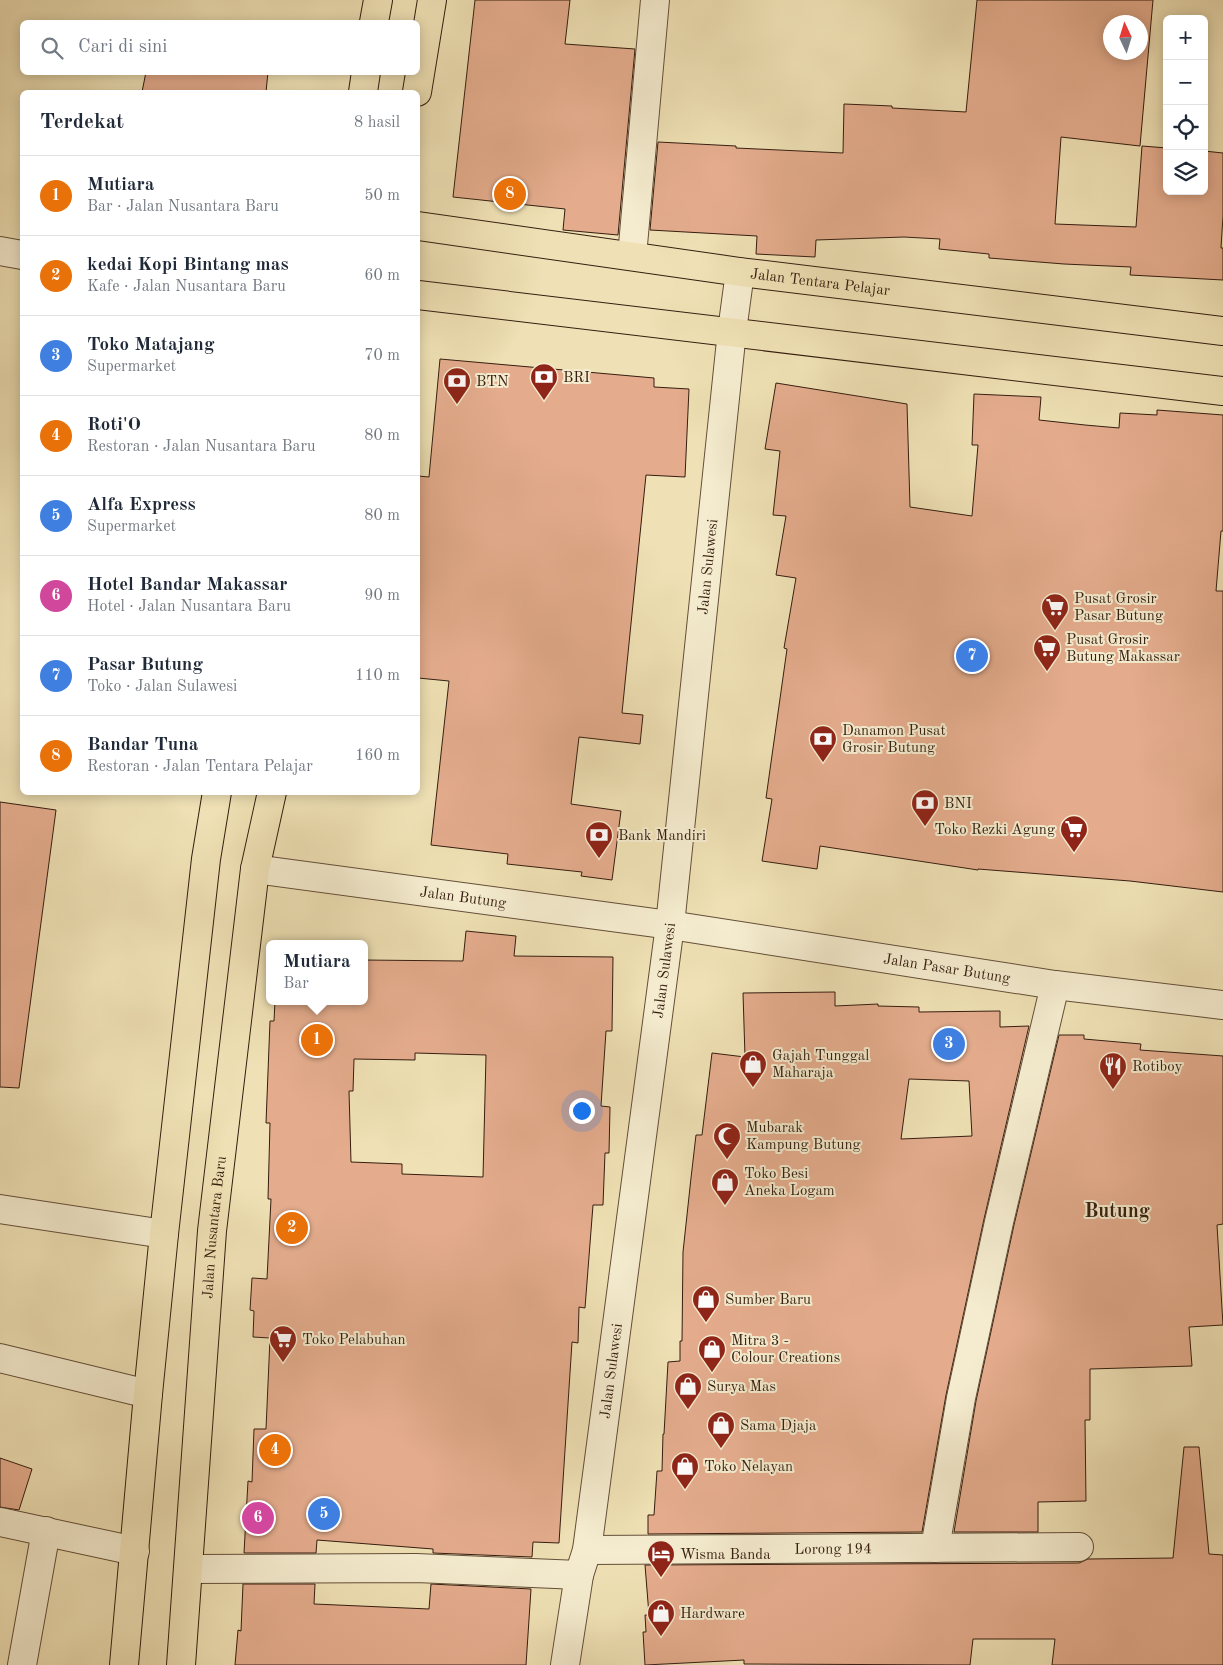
<!DOCTYPE html>
<html lang="id">
<head>
<meta charset="utf-8">
<style>
  body { margin:0; font-family:"Old Standard TT",serif; background:#f6f6f7; color:#1f2937 }
  .controls { position:absolute; right:15px; top:15px; display:grid; overflow:hidden; border-radius:8px; box-shadow:0 2px 12px #0003 }
  .controls button { width:45px; height:45px; display:grid; place-items:center; padding:0; border:0; border-bottom:1px solid #e0e1e3; background:#fff; color:#1f2937; font:25px sans-serif }
  .compass { position:absolute; left:1103px; top:15px; width:45px; height:45px; border-radius:50%; background:#fff; box-shadow:0 2px 12px #0003; rotate:356deg }
  .you { position:absolute; left:581px; top:1110px; width:18px; height:18px; margin:-12px; border:4px solid #fff; border-radius:50%; background:#1a73e8; box-shadow:0 0 0 8px #1a73e833 }
  .badge { display:grid; place-items:center; width:32px; height:32px; border-radius:50%; background:#d93025; color:#fff; font-size:16px; font-weight:700 }
  .pin { position:absolute; translate:-50% -50%; border:2px solid #fff; box-shadow:0 1px 5px #0006 }
  .popup { position:absolute; left:266px; top:940px; width:102px; height:65px; box-sizing:border-box; display:grid; place-content:center; border-radius:8px; background:#fff; filter:drop-shadow(0 1px 4px #0005); font-size:16px; white-space:nowrap; color:#747a83 }
  .popup b { font-size:19px; color:#1f2937 }
  .popup::after { content:''; position:absolute; left:50%; top:100%; margin-left:-10px; border:10px solid transparent; border-top-color:#fff }
  .list { margin:0; padding:0; list-style:none }
  h2 { display:flex; justify-content:space-between; align-items:center; height:65px; margin:0; padding:0 20px; font-size:21px }
  h2 small { font-size:16px; font-weight:400; color:#747a83 }
  .list li { display:grid; grid-template-columns:32px 1fr auto; gap:15px; align-items:center; box-sizing:border-box; height:80px; padding:0 20px; border-top:1px solid #e0e1e3 }
  .list b { display:block; font-size:19px; white-space:nowrap }
  .list p { margin:0; font-size:16px; white-space:nowrap; color:#747a83 }
  .list em { font-size:16px; font-style:normal; color:#747a83 }
  .icon { flex:none; width:28px; height:28px; fill:none; stroke:currentColor; stroke-width:2; stroke-linecap:round; stroke-linejoin:round }
  .map { position:relative; flex:none; width:1223px; height:1665px; overflow:hidden }
  .search { position:absolute; background:#fff; box-shadow:0 2px 12px #0003; left:20px; top:20px; width:400px; height:55px; display:flex; align-items:center; gap:12px; box-sizing:border-box; padding:0 18px; border-radius:8px; color:#747a83; font-size:19px }
  .panel { position:absolute; background:#fff; box-shadow:0 2px 12px #0003; left:20px; top:90px; width:400px; height:705px; border-radius:8px }
  .map>svg:first-child { display:block }
</style>
</head>
<body>
<div class="map">
<svg width="1223" height="1665" viewBox="0 0 1223 1665">
  <rect width="100%" height="100%" fill="#efe1b5"/>
  <filter id="stains"><feTurbulence type="fractalNoise" baseFrequency=".004" numOctaves="4"/><feColorMatrix values="0 0 0 0 .2 0 0 0 0 .09 0 0 0 0 .02 0 0 0 .5 -.17"/></filter>
  <radialGradient id="worn" r=".72"><stop offset=".6" stop-color="#630" stop-opacity="0"/><stop offset="1" stop-color="#630" stop-opacity=".3"/></radialGradient>
  <!-- building -->
  <path fill="#e4ac8d" stroke="#351d0f" fill-rule="evenodd" d="M475,0H570L565,44L635,49L618,235L563,230L565,209L453,197Z
    M977,0H1153L1140,146L1061,137L1055,224L1136,227L1142,146L1167,148V191H1204V151L1223,153V216L1221,248H1223V280L1130,275L1131,267L1064,264L989,258V254L939,249L940,239L904,237L816,240L815,257L756,254L757,236L650,230L658,142L736,146V148L843,153L844,104L892,106V108L966,112ZM1110,22H1140V52H1110Z
    M146,72H268L266,92H142Z
    M440,359L654,378V387L689,389L685,477L646,475L622,713L643,715L640,744L579,737L571,804L621,811L612,880L581,876L582,872L507,864L508,854L431,845L449,681L418,678V476L429,477Z
    M776,383L907,404L910,507L972,516L978,445H972L974,394L1041,397L1039,420L1085,425L1119,428L1120,413L1157,415V410L1223,415V531H1221L1216,591H1223V892L1130,881L978,869V870L820,846L817,869L762,861L772,799L766,798L787,649L784,648L796,578L776,575L786,516L773,515L780,451L765,449Z
    M0,802L56,810L19,1088L0,1087Z
    M466,931L516,936L514,956L613,957L612,1031H606L601,1106L610,1107L609,1153H605L603,1205H593L585,1308L579,1307L578,1343L572,1342L559,1543L533,1542L532,1557L433,1553V1549L317,1540L316,1553H244L248,1481L252,1482L254,1429H266L270,1338L253,1337L254,1311L250,1310L252,1278L267,1279L271,1199H268L270,1123H266L270,1021H274L275,1001H364V960L463,961ZM415,1053L486,1055L483,1177L402,1174V1164L351,1162L349,1091H353L354,1059L415,1060Z
    M835,992V1006L878,1004V1006L919,1007V1012L1000,1011V1027L1029,1026L984,1219L946,1395L922,1532L648,1534V1515H654L657,1471H662L663,1434H664L668,1362L680,1361V1341H682L683,1252L691,1178L696,1135H702L712,1053L745,1057L743,993ZM909,1079L969,1081L972,1136L901,1139Z
    M1059,1035H1084V1039L1141,1044L1140,1050L1223,1056V1224L1217,1225L1223,1325L1189,1327L1192,1366L1090,1369V1420H1085L1086,1501L1038,1502V1532H954L976,1401L1014,1225Z
    M1184,1447H1199L1209,1554L1223,1555V1665H1052L1055,1639H973L970,1665L744,1664V1660L645,1665L643,1632H646L645,1615H649L645,1565L1079,1563L1088,1559L1173,1558Z
    M0,1458L32,1469L19,1510L0,1507Z
    M243,1584H315L314,1604L429,1609L431,1584L531,1589L526,1665H235L238,1630L241,1631Z"/>
  <g fill="none" stroke-linecap="round" stroke-linejoin="round">
    <!-- minor casing -->
    <g stroke="#644e38" stroke-width="30">
      <g id="minor">
        <path d="M0,251L22,255"/>
        <path d="M632,256L655,0"/>
        <path id="s1" d="M255,869L670,925L1055,985L1223,1005"/>
        <path d="M0,1209L164,1234"/>
        <path d="M0,1358L148,1394"/>
        <path d="M0,1522L135,1551"/>
        <path d="M935,1548L961,1398L999,1222L1055,985"/>
        <path id="s2" d="M587,1550L1079,1547"/>
        <path d="M189,1569L416,1568L579,1575"/>
        <path d="M22,1665L46,1531"/>
        <path id="s3" d="M565,1665L579,1575L587,1550L670,925L732,331L740,272"/>
      </g>
    </g>
    <!-- major casing -->
    <g stroke="#351d0f" stroke-width="30">
      <g id="major">
        <path id="s4" d="M418,226L740,272L1223,331"/>
        <path d="M418,295C686,326 954,359 1223,391"/>
      </g>
    </g>
    <!-- highway casing -->
    <g stroke="#351d0f" stroke-width="30">
      <g id="highway">
        <path d="M374,22L378,0"/>
        <path d="M363,92L366,72"/>
        <path d="M417,92L432,0"/>
        <path d="M124,1665L148,1394L164,1234L206,859L217,792"/>
        <path id="s5" d="M181,1665L212,1231L255,869L272,792"/>
      </g>
    </g>
    <!-- minor -->
    <use href="#minor" stroke="#f5eccf" stroke-width="28"/>
    <!-- major -->
    <use href="#major" stroke="#efe1b5" stroke-width="28"/>
    <!-- highway -->
    <use href="#highway" stroke="#efe1b5" stroke-width="28"/>
  </g>
  <!-- icons -->
  <defs>
    <g id="bank-pin" transform="scale(1.4375)"><path d="M0 17L-7.5 6A9.5 9.5 0 1 1 7.5 6Z" fill="#8f2418" stroke="#f5eccf"/><path d="M-6-4H6V4H-6ZM0-2.3a2.3 2.3 0 1 0 0 4.6a2.3 2.3 0 1 0 0-4.6Z" fill="#fff"/></g>
    <g id="supermarket-pin" transform="scale(1.4375)"><path d="M0 17L-7.5 6A9.5 9.5 0 1 1 7.5 6Z" fill="#8f2418" stroke="#f5eccf"/><path d="M-6-5.5h2.5l.6 2H6L4.5 2H-2.5L-4.4-4H-6ZM-1.5 3.2a1.3 1.3 0 1 0 .1 0ZM3 3.2a1.3 1.3 0 1 0 .1 0Z" fill="#fff"/></g>
    <g id="shop-pin" transform="scale(1.4375)"><path d="M0 17L-7.5 6A9.5 9.5 0 1 1 7.5 6Z" fill="#8f2418" stroke="#f5eccf"/><path d="M-5-2.5h2.3a2.7 3.5 0 0 1 5.4 0H5L5.5 6h-11ZM-1.5-2.5h3a1.5 2.3 0 0 0-3 0Z" fill="#fff"/></g>
    <g id="restaurant-pin" transform="scale(1.4375)"><path d="M0 17L-7.5 6A9.5 9.5 0 1 1 7.5 6Z" fill="#8f2418" stroke="#f5eccf"/><path d="M-5-6h1v4h1v-4h1v4h1v-4h1v5L-1.5 .5V6h-2V.5L-5-1ZM5-6V6H3V1.5H1.5Q1.5-4 5-6Z" fill="#fff"/></g>
    <g id="mosque-pin" transform="scale(1.4375)"><path d="M0 17L-7.5 6A9.5 9.5 0 1 1 7.5 6Z" fill="#8f2418" stroke="#f5eccf"/><path d="M3.5-4.9A6 6 0 1 0 3.5 4.9A5 5 0 1 1 3.5-4.9Z" fill="#fff"/></g>
    <g id="hotel-pin" transform="scale(1.4375)"><path d="M0 17L-7.5 6A9.5 9.5 0 1 1 7.5 6Z" fill="#8f2418" stroke="#f5eccf"/><path d="M-6-4.5h1.5V1H6V5H4.5V3h-9V5H-6ZM-4 0a1.8 1.8 0 1 1 3.6 0ZM.5 0V-2.5h3Q6-2.5 6 0Z" fill="#fff"/></g>
  </defs>
  <g fill-rule="evenodd">
    <use href="#bank-pin" x="544" y="377"/>
    <use href="#bank-pin" x="457" y="381"/>
    <use href="#supermarket-pin" x="1055" y="607"/>
    <use href="#supermarket-pin" x="1047" y="648"/>
    <use href="#bank-pin" x="823" y="739"/>
    <use href="#bank-pin" x="925" y="803"/>
    <use href="#supermarket-pin" x="1074" y="829"/>
    <use href="#bank-pin" x="599" y="835"/>
    <use href="#shop-pin" x="753" y="1064"/>
    <use href="#restaurant-pin" x="1113" y="1066"/>
    <use href="#mosque-pin" x="727" y="1136"/>
    <use href="#shop-pin" x="725" y="1182"/>
    <use href="#shop-pin" x="706" y="1299"/>
    <use href="#supermarket-pin" x="283" y="1339"/>
    <use href="#shop-pin" x="712" y="1349"/>
    <use href="#shop-pin" x="688" y="1386"/>
    <use href="#shop-pin" x="721" y="1425"/>
    <use href="#shop-pin" x="685" y="1466"/>
    <use href="#hotel-pin" x="661" y="1554"/>
    <use href="#shop-pin" x="661" y="1613"/>
  </g>
  <g text-anchor="middle" stroke-width="4" stroke-linejoin="round" paint-order="stroke">
    <!-- street labels -->
    <g font-size="15" fill="#351d0f" stroke="#f5eccf">
      <text dy="5" stroke="none"><textPath href="#s4" startOffset="406">Jalan Tentara Pelajar</textPath></text>
      <text dy="5" stroke="none"><textPath href="#s3" startOffset="1108">Jalan Sulawesi</textPath></text>
      <text dy="5" stroke="none"><textPath href="#s1" startOffset="210">Jalan Butung</textPath></text>
      <text dy="5" stroke="none"><textPath href="#s1" startOffset="699">Jalan Pasar Butung</textPath></text>
      <text dy="5" stroke="none"><textPath href="#s3" startOffset="702">Jalan Sulawesi</textPath></text>
      <text dy="5" stroke="none"><textPath href="#s5" startOffset="439">Jalan Nusantara Baru</textPath></text>
      <text dy="5" stroke="none"><textPath href="#s3" startOffset="298">Jalan Sulawesi</textPath></text>
      <text dy="5" stroke="none"><textPath href="#s2" startOffset="246">Lorong 194</textPath></text>
    </g>
    <!-- poi labels -->
    <g font-size="15" fill="#351d0f" stroke="#f5eccf" text-anchor="start">
      <text x="563" y="382">BRI</text>
      <text x="476" y="386">BTN</text>
      <text x="1074" y="603">Pusat Grosir<tspan x="1074" dy="17">Pasar Butung</tspan></text>
      <text x="1066" y="644">Pusat Grosir<tspan x="1066" dy="17">Butung Makassar</tspan></text>
      <text x="842" y="735">Danamon Pusat<tspan x="842" dy="17">Grosir Butung</tspan></text>
      <text x="944" y="808">BNI</text>
      <text x="1055" y="834" text-anchor="end">Toko Rezki Agung</text>
      <text x="618" y="840">Bank Mandiri</text>
      <text x="772" y="1060">Gajah Tunggal<tspan x="772" dy="17">Maharaja</tspan></text>
      <text x="1132" y="1071">Rotiboy</text>
      <text x="746" y="1132">Mubarak<tspan x="746" dy="17">Kampung Butung</tspan></text>
      <text x="744" y="1178">Toko Besi<tspan x="744" dy="17">Aneka Logam</tspan></text>
      <text x="725" y="1304">Sumber Baru</text>
      <text x="302" y="1344">Toko Pelabuhan</text>
      <text x="731" y="1345">Mitra 3 -<tspan x="731" dy="17">Colour Creations</tspan></text>
      <text x="707" y="1391">Surya Mas</text>
      <text x="740" y="1430">Sama Djaja</text>
      <text x="704" y="1471">Toko Nelayan</text>
      <text x="680" y="1559">Wisma Banda</text>
      <text x="680" y="1618">Hardware</text>
    </g>
    <!-- district labels -->
    <g font-size="20" font-weight="bold" fill="#351d0f" stroke="#f5eccf">
      <text x="1117" y="1217">Butung</text>
    </g>
  </g>
  <rect width="100%" height="100%" filter="url(#stains)"/>
  <rect width="100%" height="100%" fill="url(#worn)"/>
</svg>
<div class="controls">
<button>+</button>
<button>−</button>
<button><svg class="icon" aria-label="locate" viewBox="0 0 24 24"><circle cx="12" cy="12" r="6"/><path d="M12 2v4M12 18v4M2 12h4M18 12h4"/></svg></button>
<button><svg class="icon" aria-label="layers" viewBox="0 0 24 24"><path d="M12 4l9 5-9 5-9-5zM3 14l9 5 9-5"/></svg></button>
</div>
<svg class="compass" viewBox="-18 -18 36 36"><path d="M0-13l5 13h-10z" fill="#e53935"/><path d="M0 13l5-13h-10z" fill="#747a83"/></svg>
<div class="you"></div>
<div class="pin badge" style="left:317px;top:1040px;background:#e8710a">1</div>
<div class="popup"><b>Mutiara</b>Bar</div>
<div class="pin badge" style="left:292px;top:1228px;background:#e8710a">2</div>
<div class="pin badge" style="left:949px;top:1044px;background:#3f7fe0">3</div>
<div class="pin badge" style="left:275px;top:1450px;background:#e8710a">4</div>
<div class="pin badge" style="left:324px;top:1514px;background:#3f7fe0">5</div>
<div class="pin badge" style="left:258px;top:1518px;background:#d1479c">6</div>
<div class="pin badge" style="left:972px;top:656px;background:#3f7fe0">7</div>
<div class="pin badge" style="left:510px;top:194px;background:#e8710a">8</div>
<div class="search"><svg class="icon" aria-label="search" viewBox="0 0 24 24"><circle cx="10" cy="10" r="6"/><path d="M15 15l6 6"/></svg>Cari di sini</div>
<section class="panel">
<h2>Terdekat<small>8 hasil</small></h2>
<ul class="list">
<li><span class="badge" style="background:#e8710a">1</span><div><b>Mutiara</b><p>Bar · Jalan Nusantara Baru</p></div><em>50 m</em></li>
<li><span class="badge" style="background:#e8710a">2</span><div><b>kedai Kopi Bintang mas</b><p>Kafe · Jalan Nusantara Baru</p></div><em>60 m</em></li>
<li><span class="badge" style="background:#3f7fe0">3</span><div><b>Toko Matajang</b><p>Supermarket</p></div><em>70 m</em></li>
<li><span class="badge" style="background:#e8710a">4</span><div><b>Roti'O</b><p>Restoran · Jalan Nusantara Baru</p></div><em>80 m</em></li>
<li><span class="badge" style="background:#3f7fe0">5</span><div><b>Alfa Express</b><p>Supermarket</p></div><em>80 m</em></li>
<li><span class="badge" style="background:#d1479c">6</span><div><b>Hotel Bandar Makassar</b><p>Hotel · Jalan Nusantara Baru</p></div><em>90 m</em></li>
<li><span class="badge" style="background:#3f7fe0">7</span><div><b>Pasar Butung</b><p>Toko · Jalan Sulawesi</p></div><em>110 m</em></li>
<li><span class="badge" style="background:#e8710a">8</span><div><b>Bandar Tuna</b><p>Restoran · Jalan Tentara Pelajar</p></div><em>160 m</em></li>
</ul>
</section>
</div>
</body>
</html>
